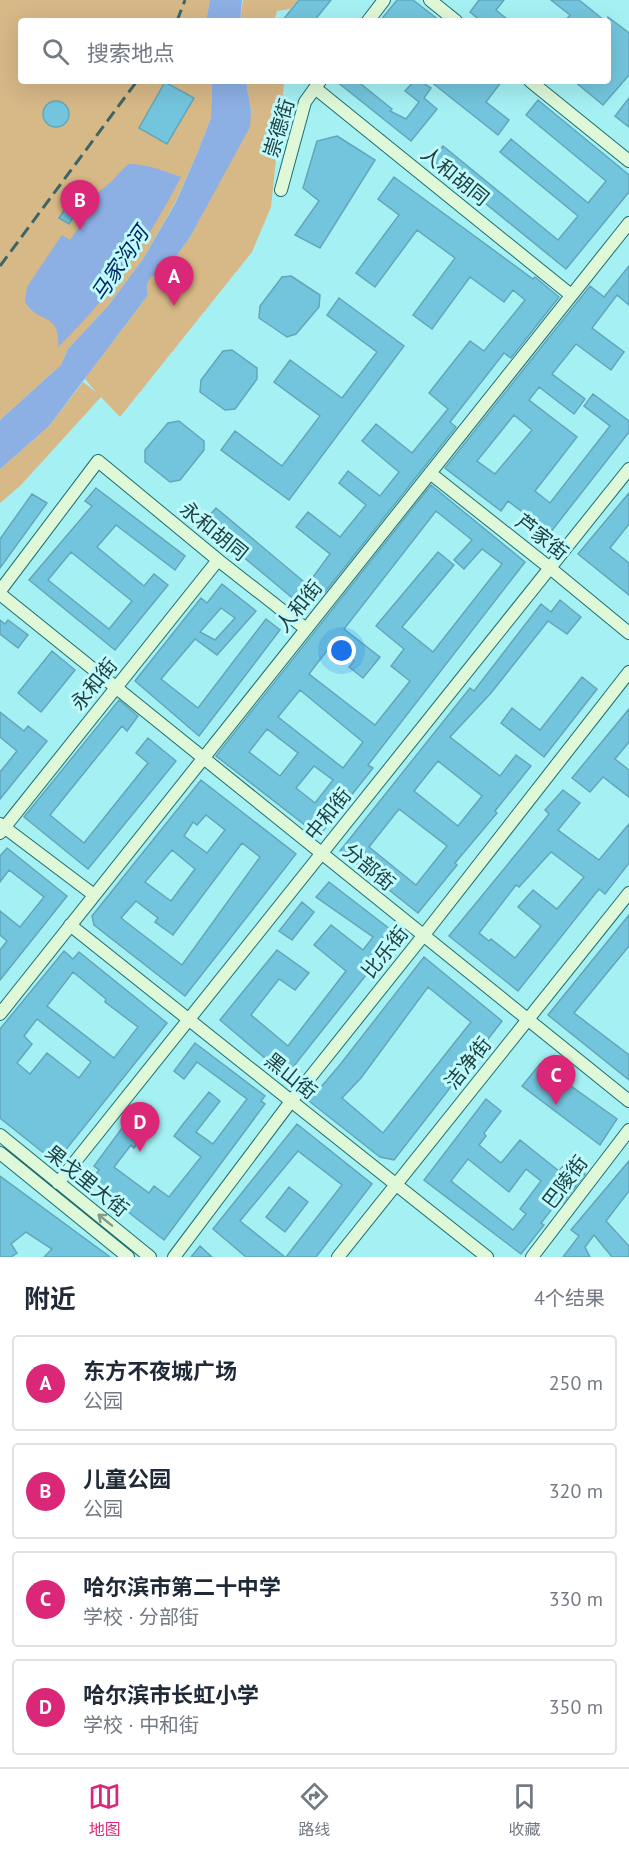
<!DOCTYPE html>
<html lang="zh">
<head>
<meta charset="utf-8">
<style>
  body { margin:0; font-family:"PT Sans","Noto Sans SC",sans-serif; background:#f2f2f3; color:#1f2937 }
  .you { position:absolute; left:342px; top:651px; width:21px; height:21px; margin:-15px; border:4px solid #fff; border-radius:50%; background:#1a73e8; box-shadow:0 0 0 9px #1a73e833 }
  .badge { display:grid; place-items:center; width:39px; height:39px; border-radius:50%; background:#db2777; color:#fff; font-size:20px; font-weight:700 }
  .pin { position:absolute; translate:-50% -50px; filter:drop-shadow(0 2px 3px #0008) }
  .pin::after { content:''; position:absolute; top:32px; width:21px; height:18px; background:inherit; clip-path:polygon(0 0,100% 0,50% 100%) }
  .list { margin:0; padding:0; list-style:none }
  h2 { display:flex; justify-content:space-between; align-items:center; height:78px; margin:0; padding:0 24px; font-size:26px }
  h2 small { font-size:20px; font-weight:400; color:#747a83 }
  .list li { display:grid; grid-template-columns:39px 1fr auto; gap:18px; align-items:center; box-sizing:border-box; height:96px; margin:0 12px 12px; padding:0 12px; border:2px solid #e0e1e3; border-radius:6px }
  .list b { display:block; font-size:22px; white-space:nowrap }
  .list p { margin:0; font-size:20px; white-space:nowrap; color:#747a83 }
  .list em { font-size:20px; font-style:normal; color:#747a83 }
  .icon { flex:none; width:33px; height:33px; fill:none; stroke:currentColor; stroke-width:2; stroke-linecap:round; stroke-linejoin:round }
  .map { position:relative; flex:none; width:629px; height:1257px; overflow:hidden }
  .search { position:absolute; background:#fff; box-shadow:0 6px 24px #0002; left:18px; right:18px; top:18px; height:66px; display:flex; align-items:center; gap:15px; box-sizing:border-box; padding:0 21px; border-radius:6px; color:#747a83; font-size:22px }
  .sheet { height:510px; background:#fff }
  nav { display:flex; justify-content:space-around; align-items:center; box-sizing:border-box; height:84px; border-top:2px solid #e0e1e3; background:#fff; font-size:16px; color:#747a83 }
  nav a { display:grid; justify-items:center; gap:3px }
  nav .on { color:#db2777 }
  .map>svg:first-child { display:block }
</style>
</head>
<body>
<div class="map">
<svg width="629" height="1257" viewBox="0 0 629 1257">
  <rect width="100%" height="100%" fill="#a5f0f3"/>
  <!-- green -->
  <path fill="#d7b887" d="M0,0H210L206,21H21V81H212L211,118L197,154L176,201L143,259L108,306L68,349L61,365L0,420Z
    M243,0H298L290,9L277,11L274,21H240Z
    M246,81H284V83L271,207L252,252L120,417L101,397L21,485L0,503V469L49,426L83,382L96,392L85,379L88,374L148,295C144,281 150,273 164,273L190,237L224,173L251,111Z"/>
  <!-- water -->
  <path fill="#8cafe4" d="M210,0H242L240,21H206Z
    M212,81H246L251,111L250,127L190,237L164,273C151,273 144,281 148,295L49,426L0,469V420L61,365L68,349L108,306L143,259L176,202L197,154L211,118Z
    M129,164C147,164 164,171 181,177C148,241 110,297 58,347C61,312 38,324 25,302L27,287L62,235L70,240L89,213L83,208C91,197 102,190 112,181C118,175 122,169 129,164Z"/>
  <!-- building -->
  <path fill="#73c5dd" stroke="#63a6ba" stroke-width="1.5" fill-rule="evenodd" d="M299,0H331L314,21H282Z
    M397,0H413L440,21H380Z
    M479,0H504L496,10L509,21H481L470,12Z
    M551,0H579L605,21H565L570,15Z
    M608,17L629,33V75L603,105L574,81H608Z
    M336,81H363L361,84L392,109L390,111L406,119L419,102L405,91L414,81H420L431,88L424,98L437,109L411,141Z
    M430,81H502L486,102L509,120L498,135Z
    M165,82L194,98L167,144L139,128Z
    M629,98V127L615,116Z
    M538,100L629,175V192L566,269L432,160L443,146L558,240L578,216L500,152L511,139L588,203L606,181L526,115Z
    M43 114a13 13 0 1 1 26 0a13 13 0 1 1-26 0Z
    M337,136L375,160L320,248L295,235L319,201L303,188L317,141Z
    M394,177L533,279L535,277L559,297L511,358L504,353L450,422L456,427L325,592L310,581L330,554L296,527L308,512L340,537L366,505L339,483L348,471L380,496L399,472L362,441L376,424L412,453L448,409L429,393L470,341L484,351L525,300L513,290L504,302L470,277L432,329L413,315L455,258L417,230L375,287L356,273L399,215L378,199Z
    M65,209L75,214L69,224L59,218Z
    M629,266V305L617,295L592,328L624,352L611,370L576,344L552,374L585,399L574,414L539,387L529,400L577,437L535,491L550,503L610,426L584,406L593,394L629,421V432L550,533L508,501L501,511L445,468L590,286L604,297ZM514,415L532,430L495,474L477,461Z
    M291,276L320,295L319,307L296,334L287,337L259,318L260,306L282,277Z
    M339,298L404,346L289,500L221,450L235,431L282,466L320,416L274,382L290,360L342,398L377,352L327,315Z
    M232,350L257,368V379L235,409L225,410L200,392L201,380L223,351Z
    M179,421L204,441V450L180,480L170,482L145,462V450L168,423Z
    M431,485L525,562L368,765L373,768L319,836L216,756ZM436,511L472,540L454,560L464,569L482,549L502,564L433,652L402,627L454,565L438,552L376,626L404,649L391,666L410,681L375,725L309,674L332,644L354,661L349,667L363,678L380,657L344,629ZM300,690L363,742L343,768L278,717ZM267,729L298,753L280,776L249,752ZM314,766L333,780L315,803L296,788Z
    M96,488L185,556L175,570L116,525L97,547L144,586L154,574L168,585L115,650L29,580L92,506L85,501ZM71,552L132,601L109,629L48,580Z
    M629,493V524L610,548L629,563V595L578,554Z
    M32,494L47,503L0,568V539Z
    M216,508L309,586L296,601L203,523Z
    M222,584L256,611L217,655L195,639L161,679L198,708L266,619L280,630L199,736L135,681L201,598L207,603ZM221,608L235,618L215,640L200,632Z
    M560,600L581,617L567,634L548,621L491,693L450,737L500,776L516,755L531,766L495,811L497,813L455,863L457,865L418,913L340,851L470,688L474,691L541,604L551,612ZM438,761L482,796L458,826L414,791ZM399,809L447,846L416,885L369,847Z
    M0,620L5,624L8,620L28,635L18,648L0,634Z
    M52,651L75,670L41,712L18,693Z
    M582,677L597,689L544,757L501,723L512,708L540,730Z
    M119,700L138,716L127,731L122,726L50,815L84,843L148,763L136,753L148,738L176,761L88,869L24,817Z
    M629,709V742L615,759L629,770V797L603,777L590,792L572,778Z
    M0,712L24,731L28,726L47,741L0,799V772L17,751L0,737Z
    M201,780L296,854L185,996L94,925L92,916ZM206,815L225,830L207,853L184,836L193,822L197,825ZM242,843L260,857L182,965L121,918L136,901L158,918L155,922L173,935ZM172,850L195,869L171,901L145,882Z
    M563,790L580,803L558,830L599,860L629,824V863L605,894L599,889L518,991L449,936L549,814L545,810ZM551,852L584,877L557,909L533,890L518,907L541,926L515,958L491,939L489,941L479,933L516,885L519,887Z
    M7,848L67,896L0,980V950L7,941L0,935V911L20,927L44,897L9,870L0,882V856Z
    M329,882L391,930L387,936L393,941L286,1076L220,1020L277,950L309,973L295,990L279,979L251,1015L288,1046L346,971L314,945L331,925L363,950L373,937L316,897Z
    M302,902L314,912L292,940L279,931Z
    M629,915V946L574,1013L629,1055V1080L548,1015Z
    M64,951L73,959L79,952L167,1023L60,1157L54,1152L50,1158L0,1118V1029ZM73,972L106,999L105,1002L138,1027L114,1058L47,1006ZM37,1019L91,1062L79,1078L47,1053L30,1074L17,1063L32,1044L24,1036Z
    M424,957L502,1021L394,1160L380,1157L309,1101L339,1066ZM428,987L471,1022L383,1133L342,1098L361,1078Z
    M195,1043L265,1096L261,1101L265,1104L164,1240L90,1182L99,1170L94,1166L128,1120L145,1133L134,1148L131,1145L114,1167L149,1193L154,1186L169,1197L201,1157L174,1136L184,1123L209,1092L220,1101L196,1132L213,1144L247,1099L197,1062L184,1079L174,1071Z
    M540,1064L617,1119L600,1145L522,1086Z
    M486,1099L501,1111L484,1133L486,1136L479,1145L501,1163L520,1140L559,1171L567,1161L585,1174L563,1203L559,1200L541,1223L544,1225L521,1254L424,1180ZM468,1159L509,1192L526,1169L541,1181L520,1209L526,1214L513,1230L451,1181Z
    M297,1124L372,1184L316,1257H286L342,1185L298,1151L240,1221L285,1257H246L213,1229Z
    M629,1161V1191L606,1221L629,1246V1257H612L594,1235L585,1247L590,1257H563L579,1236L571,1230Z
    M0,1176L110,1257H44L52,1249L26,1232L11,1244L17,1253L11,1257H0Z
    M289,1187L308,1202L285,1232L266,1217Z
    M200,1246L212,1257H191Z"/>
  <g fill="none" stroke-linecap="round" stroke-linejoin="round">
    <!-- secondary casing -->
    <g stroke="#1c6d70" stroke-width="14">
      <path id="secondary" d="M430,0L456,21
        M368,21L384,0
        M530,81L629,161
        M315,88L571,295
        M281,190L305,102L320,81
        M430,473L550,568L629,633
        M0,591L98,461L218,560L306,629
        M0,594L629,1101
        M0,824L94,895
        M0,833L218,560
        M70,925L487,1257
        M0,1014L629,223
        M0,1135L150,1257
        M0,1153L128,1257
        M58,1183L629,469
        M174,1257L292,1100L423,936L629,672
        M338,1257L629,893
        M532,1257L629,1130"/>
    </g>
    <!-- secondary -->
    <use href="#secondary" stroke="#dff8d8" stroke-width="12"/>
    <!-- rail -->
    <path stroke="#3d6567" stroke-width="3" stroke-dasharray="12 6" stroke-linecap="butt" d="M177,21L185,0
      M0,266L137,81"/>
  </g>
  <!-- one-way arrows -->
  <defs><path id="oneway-shaft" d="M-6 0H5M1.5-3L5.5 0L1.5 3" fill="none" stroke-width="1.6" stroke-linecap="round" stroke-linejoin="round" transform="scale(1.5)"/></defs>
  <use stroke="#809c8c" href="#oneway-shaft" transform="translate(105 1220) rotate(-141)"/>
  <g text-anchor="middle" stroke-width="6" stroke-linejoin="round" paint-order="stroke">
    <!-- street labels -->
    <g font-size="20" fill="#214041" stroke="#bffafd">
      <text transform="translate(279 128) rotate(-73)" y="7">崇德街</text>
      <text transform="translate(455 176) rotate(39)" y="7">人和胡同</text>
      <text transform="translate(214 531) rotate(39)" y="7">永和胡同</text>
      <text transform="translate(542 537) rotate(38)" y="7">芦家街</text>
      <text transform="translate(299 606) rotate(-51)" y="7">人和街</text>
      <text transform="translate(94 684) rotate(-51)" y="7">永和街</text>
      <text transform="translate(328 814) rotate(-51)" y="7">中和街</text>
      <text transform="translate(369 867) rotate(40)" y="7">分部街</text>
      <text transform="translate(385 952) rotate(-51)" y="7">比乐街</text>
      <text transform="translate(468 1063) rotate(-51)" y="7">洁净街</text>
      <text transform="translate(291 1076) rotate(39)" y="7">黑山街</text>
      <text transform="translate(87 1181) rotate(39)" y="7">果戈里大街</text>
      <text transform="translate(565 1182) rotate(-53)" y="7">巴陵街</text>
    </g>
    <!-- water labels -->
    <g font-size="21" font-style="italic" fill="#002461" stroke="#bffafd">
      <text transform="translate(120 264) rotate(-56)" y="7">马家沟河</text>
    </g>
  </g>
</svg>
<div class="you"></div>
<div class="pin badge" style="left:174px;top:306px">A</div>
<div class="pin badge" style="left:80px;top:230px">B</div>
<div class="pin badge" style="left:556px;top:1105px">C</div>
<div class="pin badge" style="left:140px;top:1152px">D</div>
<div class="search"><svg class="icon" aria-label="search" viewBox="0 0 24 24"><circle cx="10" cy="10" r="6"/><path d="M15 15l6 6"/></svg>搜索地点</div>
</div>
<section class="sheet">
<h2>附近<small>4个结果</small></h2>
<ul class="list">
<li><span class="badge">A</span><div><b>东方不夜城广场</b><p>公园</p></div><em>250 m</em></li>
<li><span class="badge">B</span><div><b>儿童公园</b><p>公园</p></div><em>320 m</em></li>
<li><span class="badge">C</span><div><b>哈尔滨市第二十中学</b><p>学校 · 分部街</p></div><em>330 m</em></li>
<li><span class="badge">D</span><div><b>哈尔滨市长虹小学</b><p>学校 · 中和街</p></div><em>350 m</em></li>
</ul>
</section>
<nav>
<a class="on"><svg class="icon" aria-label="map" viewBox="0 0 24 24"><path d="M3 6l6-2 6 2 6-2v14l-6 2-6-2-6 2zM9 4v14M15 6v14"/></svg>地图</a>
<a><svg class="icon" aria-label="directions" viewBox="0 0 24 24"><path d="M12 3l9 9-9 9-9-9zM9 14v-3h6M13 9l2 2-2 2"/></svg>路线</a>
<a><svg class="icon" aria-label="saved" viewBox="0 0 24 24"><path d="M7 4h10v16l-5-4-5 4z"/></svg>收藏</a>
</nav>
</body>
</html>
